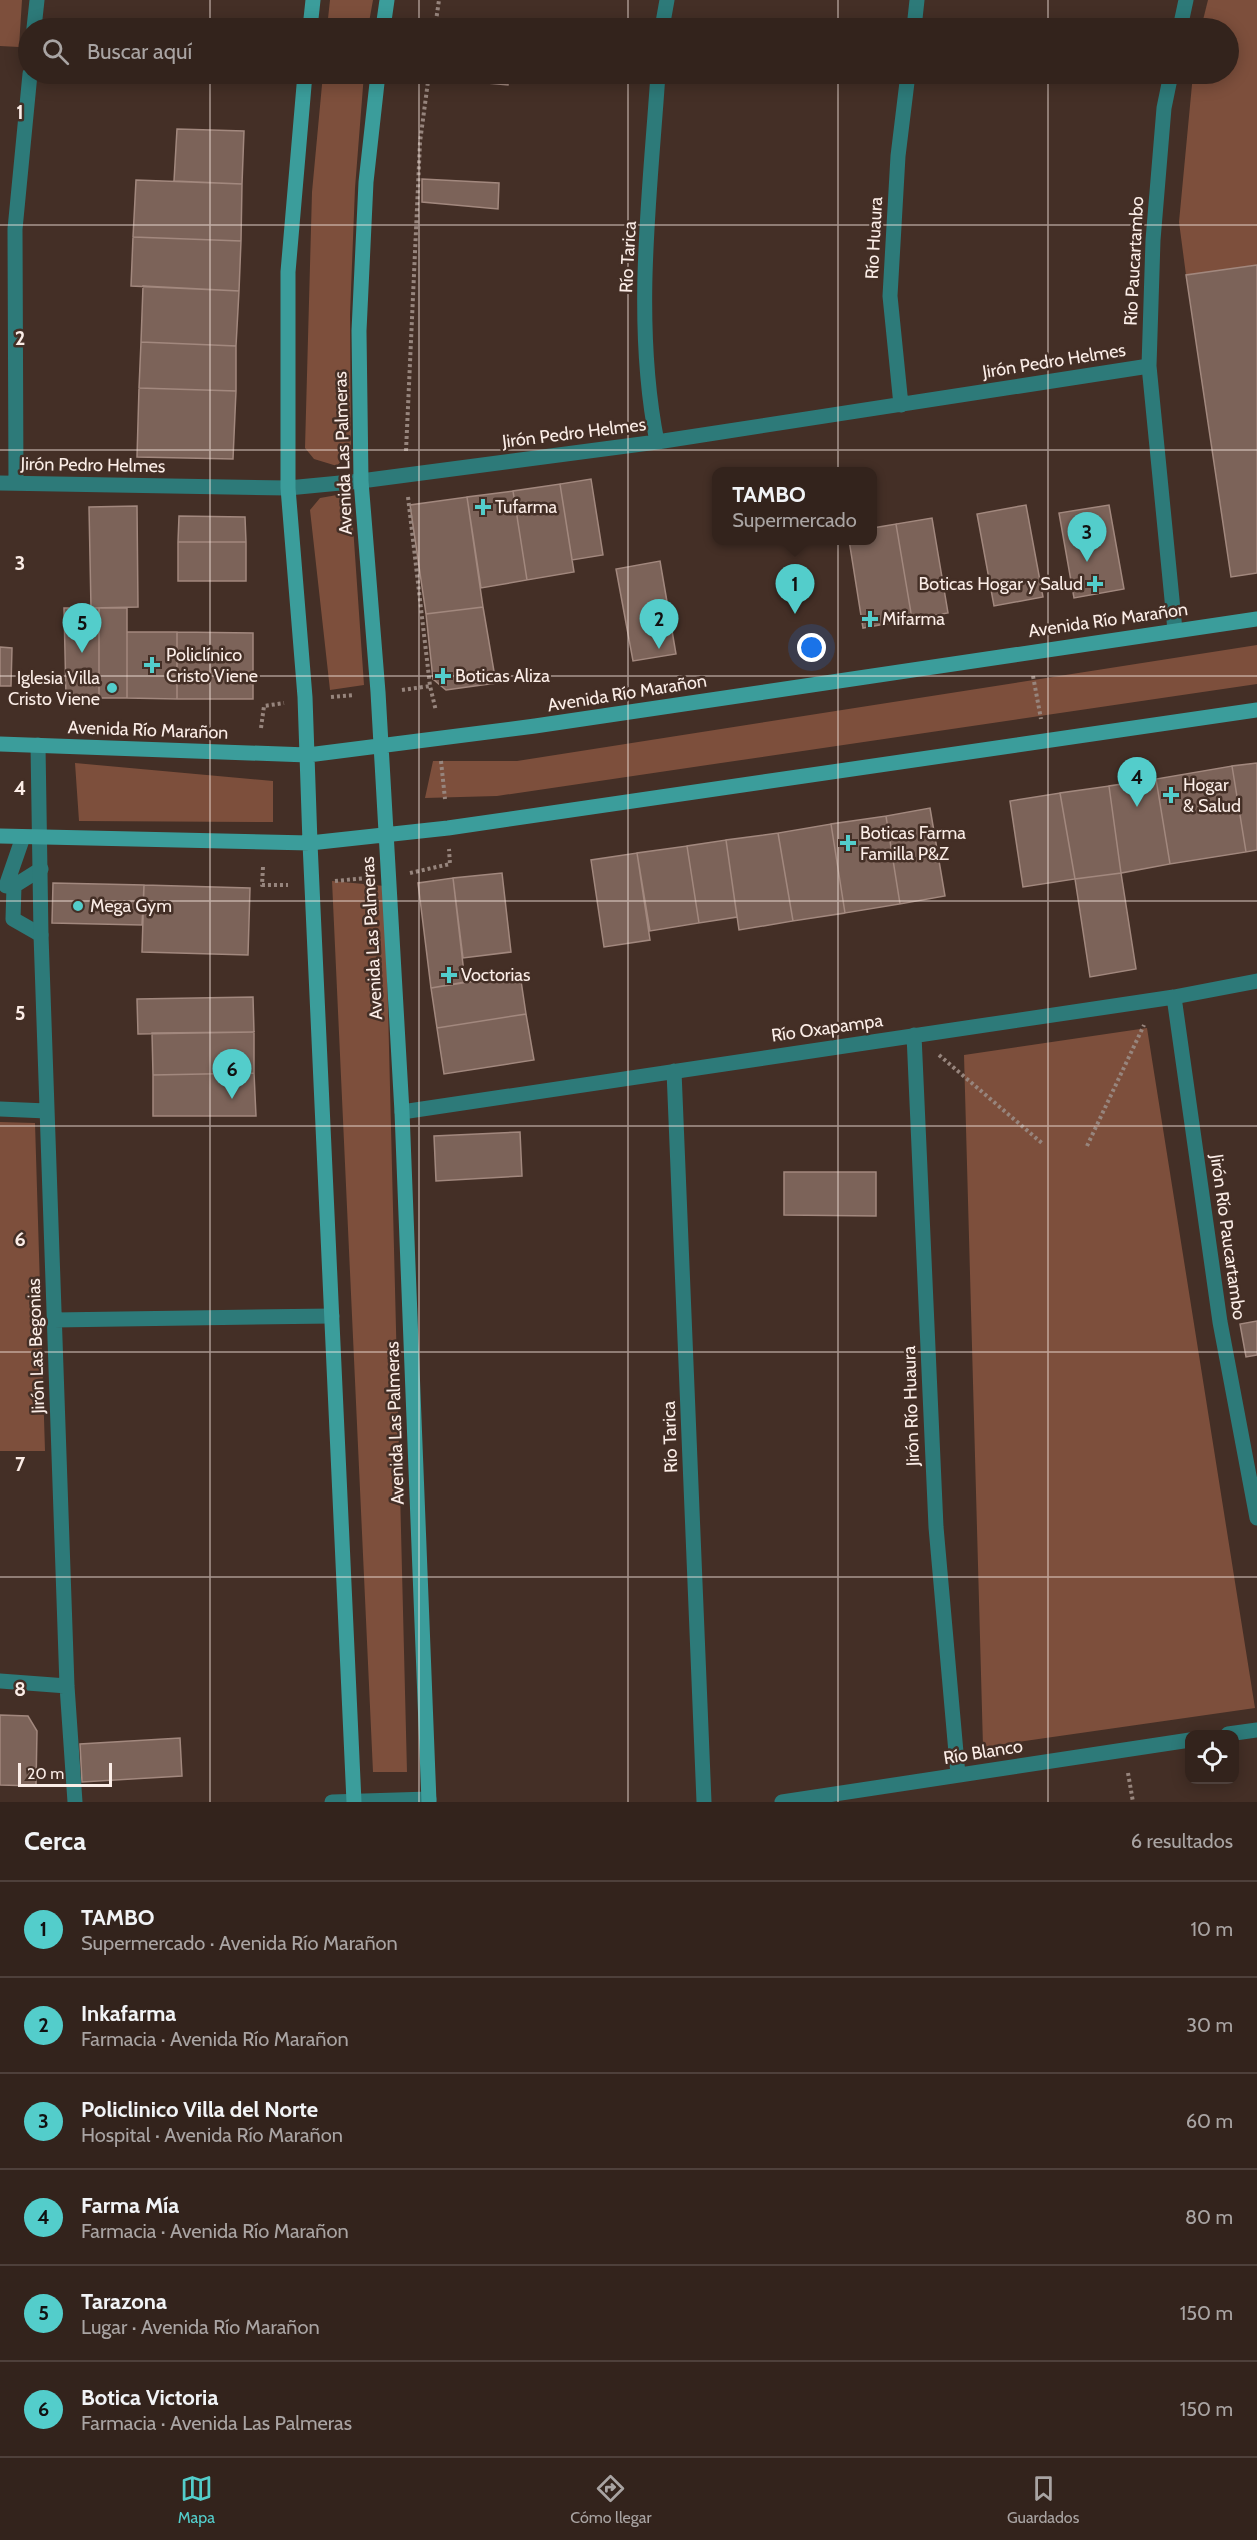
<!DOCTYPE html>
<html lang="es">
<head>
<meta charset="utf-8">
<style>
  body { margin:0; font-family:Cabin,sans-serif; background:#3e2f29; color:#f1f3f6 }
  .controls { position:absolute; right:18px; bottom:18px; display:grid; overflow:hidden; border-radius:12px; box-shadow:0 3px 15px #0003 }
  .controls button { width:54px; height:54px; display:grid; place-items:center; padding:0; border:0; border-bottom:2px solid #4e403b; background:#33231c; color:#f1f3f6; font:30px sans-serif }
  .scale { position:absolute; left:18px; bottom:15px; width:94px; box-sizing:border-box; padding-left:6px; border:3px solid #fbede7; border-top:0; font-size:16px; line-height:21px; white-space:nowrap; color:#fbede7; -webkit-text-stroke:4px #442f26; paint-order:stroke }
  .you { position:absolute; left:812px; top:648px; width:21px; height:21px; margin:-15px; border:4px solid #fff; border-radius:50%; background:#1a73e8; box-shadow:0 0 0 9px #1a73e833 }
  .badge { display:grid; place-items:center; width:39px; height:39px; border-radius:50%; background:#53cdcb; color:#111; font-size:20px; font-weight:700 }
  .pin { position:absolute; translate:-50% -50px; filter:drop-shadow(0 2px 3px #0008) }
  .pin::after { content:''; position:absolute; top:32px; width:21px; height:18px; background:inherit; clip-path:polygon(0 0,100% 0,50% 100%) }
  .popup { position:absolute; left:712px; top:467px; width:165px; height:78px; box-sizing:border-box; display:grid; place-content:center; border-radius:12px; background:#33231c; filter:drop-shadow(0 2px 4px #0005); font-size:20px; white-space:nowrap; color:#a9a4a3 }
  .popup b { font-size:22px; color:#f1f3f6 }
  .popup::after { content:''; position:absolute; left:50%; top:100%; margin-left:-12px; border:12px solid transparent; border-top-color:#33231c }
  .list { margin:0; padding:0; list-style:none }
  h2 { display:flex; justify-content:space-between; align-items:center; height:78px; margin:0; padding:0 24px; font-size:26px }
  h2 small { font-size:20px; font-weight:400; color:#a9a4a3 }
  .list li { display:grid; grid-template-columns:39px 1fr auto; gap:18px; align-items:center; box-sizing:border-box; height:96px; padding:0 24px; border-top:2px solid #4e403b }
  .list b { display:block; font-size:22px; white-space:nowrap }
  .list p { margin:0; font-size:20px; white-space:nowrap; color:#a9a4a3 }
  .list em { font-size:20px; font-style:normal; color:#a9a4a3 }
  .icon { flex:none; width:33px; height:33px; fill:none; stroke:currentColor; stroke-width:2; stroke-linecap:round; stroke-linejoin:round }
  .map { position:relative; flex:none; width:1257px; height:1802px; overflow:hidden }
  .search { position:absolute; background:#33231c; box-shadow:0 3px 15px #0003; left:18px; right:18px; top:18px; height:66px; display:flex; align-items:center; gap:15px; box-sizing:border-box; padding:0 21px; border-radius:33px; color:#a9a4a3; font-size:22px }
  .sheet { height:654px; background:#33231c }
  nav { display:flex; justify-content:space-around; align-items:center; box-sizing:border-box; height:84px; border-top:2px solid #4e403b; background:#33231c; font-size:16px; color:#a9a4a3 }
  nav a { display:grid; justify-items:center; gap:3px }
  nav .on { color:#53cdcb }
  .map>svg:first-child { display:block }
</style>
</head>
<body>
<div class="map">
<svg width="1257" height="1802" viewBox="0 0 1257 1802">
  <rect width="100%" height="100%" fill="#442f26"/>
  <!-- green -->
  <path fill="#7d4f3c" d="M0,0H22L19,47L0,46Z
    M330,0H373L368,28H327Z
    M1208,0H1257V265L1186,275L1179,222L1193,74H1228V28H1201Z
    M323,74H364L355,188L350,315L351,448L337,466L314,459L305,448L312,192Z
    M337,495L348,500L352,512L364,685L330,690L310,510L320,498Z
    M1257,645V684L497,796L425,798L433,761H517Z
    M75,763L273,781V822L79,821Z
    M332,881L385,886L407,1772H373Z
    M1147,1028L1255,1708L983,1747L964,1055Z
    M0,1122L35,1123L45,1451H0Z"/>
  <!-- building -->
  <path fill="#7c6359" stroke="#a2887e" stroke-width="1.5" d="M432,74H509L508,85L432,78Z
    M177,129L244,131L242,184L174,181Z
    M422,179L499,183L498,209L422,202Z
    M136,180L242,184L241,241L133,237Z
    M133,237L241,241L239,291L131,286Z
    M1257,265V573L1231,577L1186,275Z
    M143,286L239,291L236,346L141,342Z
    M141,342L236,346V391L139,388Z
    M139,388L236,391L233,459L137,457Z
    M591,479L603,555L572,560L560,484Z
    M560,484L574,572L527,580L513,491Z
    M513,491L527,580L481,588L467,497Z
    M467,497L483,607L426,614L410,505Z
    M1026,505L1043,597L994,606L977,514Z
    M1109,505L1124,589L1074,598L1059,513Z
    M137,506L138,607L91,608L89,507Z
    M179,516L245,517L246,542H178Z
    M932,518L948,613L912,619L896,524Z
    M896,524L912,619L863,628L849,540H873V528Z
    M178,542H246V581H178Z
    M660,561L676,654L633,661L616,569Z
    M483,607L496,683L446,690L433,679L426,614Z
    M64,608H99V698L66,697Z
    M99,608H127V698H99Z
    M127,632H177V699L127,698Z
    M177,632L253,633V699H177Z
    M0,647L12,648L11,686H0Z
    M1257,763V850L1246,852L1232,766Z
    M1232,766L1246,852L1170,864L1156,779Z
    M1156,779L1170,864L1121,873L1109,786Z
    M1109,786L1121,873L1075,879L1060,793Z
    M1060,793L1075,879L1023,887L1010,801Z
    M930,808L945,896L900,904L886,816Z
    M886,816L900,904L845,913L831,824Z
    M831,824L845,913L793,921L778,833Z
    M778,833L793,921L739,930L726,840Z
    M726,840L737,917L699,923L687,846Z
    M687,846L699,923L650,931L637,853Z
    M637,853L650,940L604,947L591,860Z
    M502,873L511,952L463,958L453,878Z
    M1121,873L1136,969L1090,977L1075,879Z
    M453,878L465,982L431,988L418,883Z
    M53,883L144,885L142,925L52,923Z
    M144,885L250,888L248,955L142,952Z
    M520,974L526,1014L437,1028L431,988Z
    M253,997L254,1032L138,1034L137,999Z
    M526,1014L534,1060L444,1074L437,1028Z
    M254,1032V1073L153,1075L152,1033Z
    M254,1073L256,1116H153V1075Z
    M520,1132L522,1176L436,1181L434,1136Z
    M784,1172H876V1216L784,1215Z
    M1257,1321V1355L1246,1357L1240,1324Z
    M0,1715L28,1716L37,1731L36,1786L0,1785Z
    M180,1738L182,1776L82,1782L80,1744Z"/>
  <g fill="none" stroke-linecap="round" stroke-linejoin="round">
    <!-- path -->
    <path stroke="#97857d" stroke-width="4" stroke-dasharray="3 3" stroke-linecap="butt" d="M435,28L439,0
      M406,451L420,142L429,74
      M408,497L430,686L436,711
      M1033,676L1041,719
      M402,690L430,686
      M331,697L354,695
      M261,728L264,706L284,703
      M441,761L445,799
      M263,867L262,885H288
      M410,873L450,864L449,849
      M335,881L367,878
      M939,1055L1043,1144
      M1087,1146L1144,1025
      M1128,1773L1133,1802"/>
    <!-- lane -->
    <path stroke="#2d7a79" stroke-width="15" d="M41,869L14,886L13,919L41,935
      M6,886L23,837"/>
    <!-- street -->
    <path stroke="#2d7a79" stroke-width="15" d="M34,28L37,0
      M662,28L667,0
      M914,28L917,0
      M1180,28L1186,0
      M1171,74L1164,108L1153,240L1149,366L1175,630
      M901,405L890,296L898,156L908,74
      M657,442C633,321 650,195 658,74
      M0,483L288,488L361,481L657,442L1149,366
      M16,483L15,229L30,74
      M38,745L41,935L67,1686L75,1802
      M1174,997L1220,1322L1257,1518
      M914,1035L936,1527L958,1775
      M674,1071L704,1802
      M0,1109L47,1111
      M402,1112L1174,997L1257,981
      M54,1320L332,1316
      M0,1681L67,1686
      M1228,1734L1257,1730
      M332,1802L429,1799
      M782,1802L1190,1740"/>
    <!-- secondary -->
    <path stroke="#3b9d9b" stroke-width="15" d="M310,28L313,0
      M383,28L387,0
      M305,74L288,272V488L305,697L310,843L354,1802
      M378,74L366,182L359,331L361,481L378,692L402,1112L429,1802
      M0,744L308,755L535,726L1257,619
      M0,836L310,843L448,828L1257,710"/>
  </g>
  <!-- grid -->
  <path fill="none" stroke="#fbede7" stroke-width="1.5" stroke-opacity="0.55" d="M210,0V28M419,0V28M628,0V28M838,0V28M1048,0V28M210,74V1802M419,74V1802M628,74V1802M838,74V1802M1048,74V1802M0,225H1257M0,450H1257M0,676H1257M0,901H1257M0,1126H1257M0,1352H1257M0,1577H1257"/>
  <!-- markers -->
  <g fill="#53cdcb" stroke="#442f26" stroke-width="2">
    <path d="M480 498h6v6h6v6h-6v6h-6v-6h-6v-6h6z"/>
    <path d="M1092 575h6v6h6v6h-6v6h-6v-6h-6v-6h6z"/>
    <path d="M867 610h6v6h6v6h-6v6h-6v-6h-6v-6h6z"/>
    <path d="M149 656h6v6h6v6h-6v6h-6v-6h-6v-6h6z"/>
    <path d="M440 667h6v6h6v6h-6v6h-6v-6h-6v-6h6z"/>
    <circle cx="112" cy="688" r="6"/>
    <path d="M1168 786h6v6h6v6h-6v6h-6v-6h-6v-6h6z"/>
    <path d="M845 834h6v6h6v6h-6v6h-6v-6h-6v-6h6z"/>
    <circle cx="78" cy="906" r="6"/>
    <path d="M446 966h6v6h6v6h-6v6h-6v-6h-6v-6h6z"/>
  </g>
  <g text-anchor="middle" stroke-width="5" stroke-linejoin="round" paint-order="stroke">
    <!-- street labels -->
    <g font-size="18" fill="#fbede7" stroke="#442f26">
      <text transform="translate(874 238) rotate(-87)" y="6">Río Huaura</text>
      <text transform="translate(628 257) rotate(-87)" y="6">Río Tarica</text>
      <text transform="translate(1134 261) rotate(-87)" y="6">Río Paucartambo</text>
      <text transform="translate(1054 361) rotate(-9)" y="6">Jirón Pedro Helmes</text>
      <text transform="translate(574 433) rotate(-7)" y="6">Jirón Pedro Helmes</text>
      <text transform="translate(343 453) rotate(-92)" y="6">Avenida Las Palmeras</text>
      <text transform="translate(93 465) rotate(1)" y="6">Jirón Pedro Helmes</text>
      <text transform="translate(1108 620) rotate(-8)" y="6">Avenida Río Marañon</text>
      <text transform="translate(627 693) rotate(-9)" y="6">Avenida Río Marañon</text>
      <text transform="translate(148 730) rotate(2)" y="6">Avenida Río Marañon</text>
      <text transform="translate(372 938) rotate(-93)" y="6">Avenida Las Palmeras</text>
      <text transform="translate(827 1028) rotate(-8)" y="6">Río Oxapampa</text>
      <text transform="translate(1228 1237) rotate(82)" y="6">Jirón Río Paucartambo</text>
      <text transform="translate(36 1346) rotate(-92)" y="6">Jirón Las Begonias</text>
      <text transform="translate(911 1406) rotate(-92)" y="6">Jirón Río Huaura</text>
      <text transform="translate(395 1423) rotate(-92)" y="6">Avenida Las Palmeras</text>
      <text transform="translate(670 1437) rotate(-92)" y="6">Río Tarica</text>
      <text transform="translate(983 1752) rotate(-9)" y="6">Río Blanco</text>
    </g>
    <!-- poi labels -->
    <g font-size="18" fill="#fbede7" stroke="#442f26" text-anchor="start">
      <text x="495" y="513">Tufarma</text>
      <text x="1083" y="590" text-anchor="end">Boticas Hogar y Salud</text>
      <text x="882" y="625">Mifarma</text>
      <text x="166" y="661">Policlínico<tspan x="166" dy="21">Cristo Viene</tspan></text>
      <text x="455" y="682">Boticas Aliza</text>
      <text x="100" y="684" text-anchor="end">Iglesia Villa<tspan x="100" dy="21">Cristo Viene</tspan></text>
      <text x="1183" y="791">Hogar<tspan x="1183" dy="21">&amp; Salud</tspan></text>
      <text x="860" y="839">Boticas Farma<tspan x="860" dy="21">Familla P&amp;Z</tspan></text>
      <text x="90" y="912">Mega Gym</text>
      <text x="461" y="981">Voctorias</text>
    </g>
  </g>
  <g font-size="20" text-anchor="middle" font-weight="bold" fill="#fbede7" stroke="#442f26" stroke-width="5" stroke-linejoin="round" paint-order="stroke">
    <text x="20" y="119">1</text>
    <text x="20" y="345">2</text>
    <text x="20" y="570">3</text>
    <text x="20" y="795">4</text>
    <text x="20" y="1020">5</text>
    <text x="20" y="1246">6</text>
    <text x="20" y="1471">7</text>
    <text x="20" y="1696">8</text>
  </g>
</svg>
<div class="controls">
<button><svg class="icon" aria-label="locate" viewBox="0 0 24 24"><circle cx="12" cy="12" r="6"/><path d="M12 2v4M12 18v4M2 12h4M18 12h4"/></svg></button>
</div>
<div class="scale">20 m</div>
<div class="you"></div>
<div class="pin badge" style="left:795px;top:614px">1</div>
<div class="popup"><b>TAMBO</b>Supermercado</div>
<div class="pin badge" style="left:659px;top:649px">2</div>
<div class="pin badge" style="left:1087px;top:562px">3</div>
<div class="pin badge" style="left:1137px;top:807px">4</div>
<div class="pin badge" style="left:82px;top:653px">5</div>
<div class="pin badge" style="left:232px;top:1099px">6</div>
<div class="search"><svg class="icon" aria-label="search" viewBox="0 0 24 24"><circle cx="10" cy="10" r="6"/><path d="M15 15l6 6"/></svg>Buscar aquí</div>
</div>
<section class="sheet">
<h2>Cerca<small>6 resultados</small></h2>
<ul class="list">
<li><span class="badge">1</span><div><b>TAMBO</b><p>Supermercado · Avenida Río Marañon</p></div><em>10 m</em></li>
<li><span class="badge">2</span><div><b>Inkafarma</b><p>Farmacia · Avenida Río Marañon</p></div><em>30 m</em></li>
<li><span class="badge">3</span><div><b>Policlinico Villa del Norte</b><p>Hospital · Avenida Río Marañon</p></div><em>60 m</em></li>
<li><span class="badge">4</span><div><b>Farma Mía</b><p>Farmacia · Avenida Río Marañon</p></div><em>80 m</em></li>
<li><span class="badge">5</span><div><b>Tarazona</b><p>Lugar · Avenida Río Marañon</p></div><em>150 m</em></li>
<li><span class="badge">6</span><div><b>Botica Victoria</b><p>Farmacia · Avenida Las Palmeras</p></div><em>150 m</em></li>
</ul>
</section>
<nav>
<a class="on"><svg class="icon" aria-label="map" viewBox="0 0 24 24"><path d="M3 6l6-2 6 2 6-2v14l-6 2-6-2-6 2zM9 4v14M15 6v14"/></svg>Mapa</a>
<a><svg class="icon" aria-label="directions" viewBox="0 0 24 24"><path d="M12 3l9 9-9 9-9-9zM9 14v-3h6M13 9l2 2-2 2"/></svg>Cómo llegar</a>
<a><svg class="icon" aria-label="saved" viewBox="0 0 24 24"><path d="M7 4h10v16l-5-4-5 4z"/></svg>Guardados</a>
</nav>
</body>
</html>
